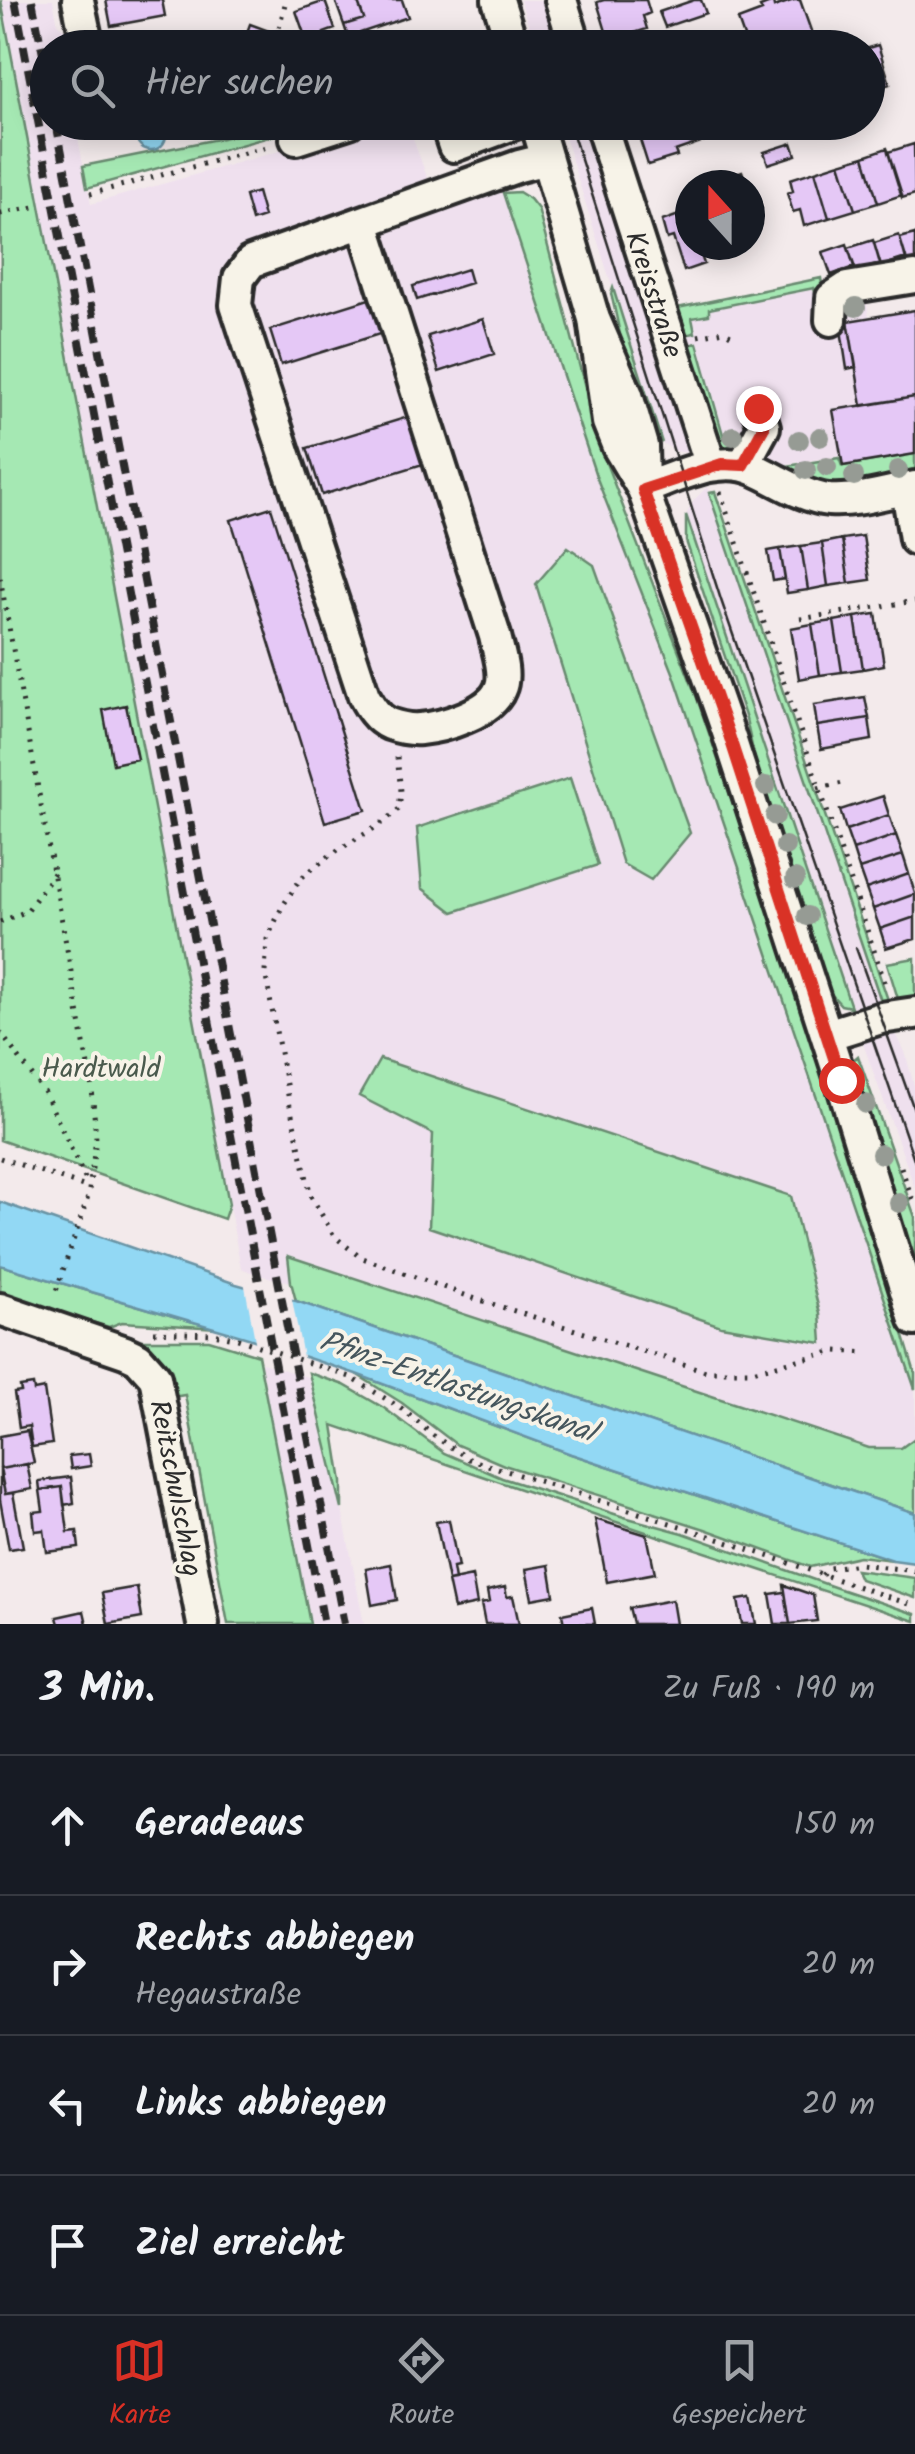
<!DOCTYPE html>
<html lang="de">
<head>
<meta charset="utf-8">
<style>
  body { margin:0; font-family:Kalam,sans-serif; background:#20242c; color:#f1f3f6 }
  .compass { position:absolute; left:675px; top:170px; width:90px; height:90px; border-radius:50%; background:#171b24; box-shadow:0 5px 25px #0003; rotate:339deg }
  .stop { position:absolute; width:30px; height:30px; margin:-22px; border:8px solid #d93025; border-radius:50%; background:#fff }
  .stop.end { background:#d93025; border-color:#fff; box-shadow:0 2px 10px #0008 }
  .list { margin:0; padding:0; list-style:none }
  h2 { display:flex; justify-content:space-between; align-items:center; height:130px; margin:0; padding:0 40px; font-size:42px }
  h2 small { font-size:32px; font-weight:400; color:#9ea1a6 }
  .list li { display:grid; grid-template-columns:65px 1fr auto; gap:30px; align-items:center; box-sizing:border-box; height:140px; padding:0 40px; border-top:2px solid #363941 }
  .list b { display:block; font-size:38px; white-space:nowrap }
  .list p { margin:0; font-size:32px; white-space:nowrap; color:#9ea1a6 }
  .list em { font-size:32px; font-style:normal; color:#9ea1a6 }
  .icon { flex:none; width:55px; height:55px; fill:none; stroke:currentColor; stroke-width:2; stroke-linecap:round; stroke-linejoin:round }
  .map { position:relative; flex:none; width:915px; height:1624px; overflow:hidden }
  .search { position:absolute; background:#171b24; box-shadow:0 5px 25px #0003; left:30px; right:30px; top:30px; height:110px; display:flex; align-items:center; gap:25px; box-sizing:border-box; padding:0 35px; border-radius:55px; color:#9ea1a6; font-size:38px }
  .sheet { height:690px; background:#171b24 }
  nav { display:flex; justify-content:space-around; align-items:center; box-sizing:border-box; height:140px; border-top:2px solid #363941; background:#171b24; font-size:28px; color:#9ea1a6 }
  nav a { display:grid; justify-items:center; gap:5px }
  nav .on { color:#d93025 }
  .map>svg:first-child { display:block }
</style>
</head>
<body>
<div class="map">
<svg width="915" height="1624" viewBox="0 0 915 1624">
  <rect width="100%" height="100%" fill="#f3eaeb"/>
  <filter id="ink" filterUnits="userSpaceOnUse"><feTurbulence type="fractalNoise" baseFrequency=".01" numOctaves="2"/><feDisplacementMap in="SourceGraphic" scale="20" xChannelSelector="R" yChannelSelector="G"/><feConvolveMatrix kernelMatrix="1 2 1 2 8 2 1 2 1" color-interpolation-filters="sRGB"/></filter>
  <g filter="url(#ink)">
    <!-- built -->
    <path fill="#efe0ee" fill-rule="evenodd" d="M1,0H53L58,25L69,32L72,47L48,48V122L75,123L91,204L379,123H407L430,185L497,174L596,476L674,675L915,1388V1438L901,1448H869L289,1256L291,1282L258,1275L241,1268ZM433,1134L790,1196L820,1313L821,1343L430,1227Z
      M520,0H553L569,47H536Z
      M560,123H592L698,454L675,451L662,443Z
      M822,277L826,304L866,298L869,317L915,309V396L832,409L840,456L773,466L712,453L668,310Z
      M707,487L882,1004L905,1052L915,1089V1188L866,1052L686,515L694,500Z
      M259,1362L310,1378L342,1509L364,1624H310Z"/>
    <!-- green -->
    <path fill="#a5e8b3" stroke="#688a6f" stroke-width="2.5" d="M1,0L229,1204L224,1219L0,1140Z
      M277,127L283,133L87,188L83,166Z
      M519,192L530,199L538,209L603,455L697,698L814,1041L915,1373V1389L674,675L596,476L503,193Z
      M821,278L825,305L818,307L814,288L709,309V315L692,318L695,333L677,336L668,310Z
      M613,288L662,443C627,405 624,342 611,294Z
      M697,343L724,438L745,431L740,444L712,451L680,347Z
      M915,454V477L843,491L774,468L839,458L842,466Z
      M715,492L889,1003L882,1004L709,493Z
      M686,515L851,1007L841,1005L824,986L763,797L746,719L686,541Z
      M568,547L594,565L690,833L651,880L623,864L536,584Z
      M570,778L598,865L453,912L422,888L417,828Z
      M915,958V999L899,1002L887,963Z
      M858,1056L915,1217V1266L851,1062Z
      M380,1059L791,1196L820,1314L822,1343L721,1326L429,1227L433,1134L359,1096Z
      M288,1256L869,1448H901L915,1438V1513L296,1301L291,1282Z
      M0,1265L190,1321L218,1328L122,1322L109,1327L39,1307L0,1303Z
      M137,1340H209L258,1355L310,1624H228L185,1395L172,1397C164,1370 164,1355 136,1343Z
      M309,1373L344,1385L384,1408L444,1453L502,1478L624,1517L683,1533L834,1587L915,1614V1621L681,1544L333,1425L342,1482V1509Z
      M356,1374L571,1454L893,1560L859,1556L810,1567L705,1529L504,1465L457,1445L402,1403Z
      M856,1570L915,1578V1598L860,1579Z"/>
    <!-- water -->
    <path fill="#92d8f4" stroke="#6993a4" stroke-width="2.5" d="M136 135a15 15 0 1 1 30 0a15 15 0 1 1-30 0Z
      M0,1202L236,1284L296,1301L915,1513V1563L893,1560L571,1454L356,1374L248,1338L0,1265Z"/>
    <!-- pier -->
    <path fill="#f3eaeb" d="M244,1281L291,1294L304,1362L256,1346Z"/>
    <!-- building -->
    <path fill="#e5c8f6" stroke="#2b2b2b" stroke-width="2.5" d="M106,0H162L165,16L111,26Z
      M335,0H357L364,19L344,25Z
      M366,0H402L408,17L348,37L344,25L364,19L358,3Z
      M604,0H646L650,13L643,16L647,29L609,41L597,2Z
      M694,0H701L706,13L665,27L659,12Z
      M794,0H800L815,42L800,48H748L738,20L762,11L760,7L773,2L774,7Z
      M325,1L335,29L324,33L329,48H298L297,46L307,42L296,11Z
      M250,24L269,31L263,48L242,46Z
      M403,34L407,48H361Z
      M878,45L890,84L868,91V48Z
      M641,122H698L704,141L675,151L677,156L648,165L635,124Z
      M792,143L796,155L768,164L764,152Z
      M914,144L915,194L902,198L888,152Z
      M887,148L902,195L878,203L864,156Z
      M864,156L878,203L855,210L840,163Z
      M840,163L855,210L829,218L815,171Z
      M742,171L747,185H720L718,179Z
      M815,171L829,218L804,226L800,210L793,212L787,193L793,191L790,179Z
      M257,192L264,217L252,221L245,196Z
      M690,211V245L718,246L700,252L704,264L684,271L673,237L667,239L662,221Z
      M915,234V260L907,263L900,238Z
      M899,235L906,258L881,266L874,243Z
      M873,240L880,264L856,271L848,248Z
      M847,244L854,267L831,275L823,252Z
      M467,269L471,283L417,300L413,286Z
      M372,298L383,333L281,365L270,330Z
      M915,310V397L862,406L848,321Z
      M483,319L494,354L439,372L428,336Z
      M848,321L856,367L847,369L840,323Z
      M915,397V454L843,466L833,410Z
      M408,417L423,464L322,495L307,448Z
      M271,507L366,810L325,822L231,520Z
      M863,536L870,580L849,583L842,539Z
      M842,539L849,583L828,586L822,543Z
      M822,543L828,586L808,590L801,546Z
      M801,546L808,590L787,593L780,549Z
      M780,549L785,579L773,581L768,551Z
      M876,614L884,665L863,669L855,617Z
      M855,617L863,669L842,672L834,621Z
      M834,621L842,672L820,675L812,624Z
      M812,624L820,675L799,679L791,628Z
      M865,697L869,718L817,726L814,705Z
      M126,705L137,759L113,764L103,710Z
      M869,718L872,740L821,749L817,726Z
      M883,796L889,815L846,830L840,810Z
      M889,815L896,835L853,850L846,830Z
      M896,835L903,855L859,869L853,850Z
      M903,855L909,874L866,889L859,869Z
      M909,874L915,894L873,909L866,889Z
      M915,894V917L880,929L873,909Z
      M915,917V939L886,948L880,929Z
      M33,1385L34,1391L44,1389L52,1444L32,1447L29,1426L19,1428L14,1393L21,1392L20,1387Z
      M27,1431L34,1463L0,1469V1436Z
      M89,1454L91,1466L71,1469L69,1456Z
      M27,1464L32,1489L5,1494L0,1469Z
      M0,1470L5,1494L13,1493L23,1547L9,1549L0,1500Z
      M71,1477L74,1503L64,1505L62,1487L40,1490L39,1481Z
      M62,1487L68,1532L77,1531L79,1548L47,1552L44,1530L35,1531L33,1512L43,1511L40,1490Z
      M595,1519L647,1535L655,1573L607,1582Z
      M449,1520L458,1567L453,1568L455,1580L448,1581L436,1522Z
      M391,1564L397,1600L372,1605L366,1569Z
      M549,1565L554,1595L532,1599L526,1569Z
      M472,1576L477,1604L454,1609L448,1581Z
      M784,1585L813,1595L817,1621L790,1624Z
      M137,1587L142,1618L108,1624L102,1593Z
      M505,1587L507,1597L513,1596L519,1624H485L481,1604L489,1602L487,1591Z
      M785,1592L790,1624H775L770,1594Z
      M751,1598L756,1624H742L738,1600Z
      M672,1600L676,1624H633L629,1608Z
      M592,1608L595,1624H564L562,1614Z
      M84,1611L87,1624H59L57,1617Z"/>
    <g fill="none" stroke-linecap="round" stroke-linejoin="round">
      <!-- minor casing -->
      <g stroke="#2b2b2b" stroke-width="38">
        <path id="minor" d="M78,0L88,48
          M498,0L513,48
          M561,0L576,48
          M446,122L454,146L518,122
          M536,122L594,319L627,395L642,446L643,486
          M600,122L711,466
          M296,139L349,122
          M363,223L495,636C498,651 507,674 500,689C491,713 443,727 420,729C411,730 398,727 389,724C377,719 370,707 364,696L236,305L239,278L251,262L519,166L547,159
          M594,319L608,422L618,447L643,489L728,732L841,1080L915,1320
          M831,320L832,298L847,288L915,277
          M743,465L764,427L758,408
          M643,489C677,477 721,453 756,470C780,481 803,497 829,500C857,502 887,492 915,487
          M907,489L915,539
          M827,1035L881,1018L915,1013
          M0,1309L125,1352L138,1358L155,1377L203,1624"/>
      </g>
      <!-- path -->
      <path stroke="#2b2b2b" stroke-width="5" stroke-dasharray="2.5 8" stroke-linecap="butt" d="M274,48L286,0
        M90,194L271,146
        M0,214L34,207
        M698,336L724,331L734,337
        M720,492L887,989
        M0,577L92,1088L96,1139L88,1197L54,1297
        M800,619L915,601
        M397,757L401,791L399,809L378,826L333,853L301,878L282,907L267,939L265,972L290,1106L311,1196L334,1236L360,1257L473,1298L706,1371H752L836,1351L868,1353
        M818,788L843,783L847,779
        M0,922L27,911L54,873
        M0,1032L45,1093L88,1185
        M0,1158L89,1188
        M901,1167L915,1206
        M154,1332L213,1334L235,1338L350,1377L401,1408L434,1436L469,1459L686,1528L915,1606
        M822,1575L829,1568L860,1564L915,1571"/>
      <!-- minor -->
      <use href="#minor" stroke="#f7f3e8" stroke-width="30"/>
      <!-- tram -->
      <path stroke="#2b2b2b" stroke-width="2.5" d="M543,0L558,48
        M569,122L721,600L915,1162
        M856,948L915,1112"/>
      <!-- rail -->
      <path stroke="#2b2b2b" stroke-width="8" stroke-dasharray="15 8" stroke-linecap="butt" d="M15,0L324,1624
        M32,0L48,79
        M56,122L344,1624"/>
    </g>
    <!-- trees -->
    <g fill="#969b94">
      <circle cx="856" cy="307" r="10"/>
      <circle cx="733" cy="436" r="10"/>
      <circle cx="820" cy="437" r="10"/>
      <circle cx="799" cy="440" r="10"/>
      <circle cx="827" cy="467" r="10"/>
      <circle cx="806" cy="470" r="10"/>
      <circle cx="898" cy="470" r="10"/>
      <circle cx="854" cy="476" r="10"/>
      <circle cx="766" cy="786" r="10"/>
      <circle cx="775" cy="816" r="10"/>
      <circle cx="785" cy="846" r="10"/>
      <circle cx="795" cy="879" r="10"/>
      <circle cx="807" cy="916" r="10"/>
      <circle cx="866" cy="1104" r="10"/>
      <circle cx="881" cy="1154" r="10"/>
      <circle cx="899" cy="1203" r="10"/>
    </g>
  </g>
  <g fill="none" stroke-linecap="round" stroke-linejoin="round" filter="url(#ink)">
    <!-- route -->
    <path stroke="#d93025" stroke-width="12" d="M758,408L764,427L743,465L722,464L643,490L728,732L841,1080"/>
  </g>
  <g text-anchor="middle" stroke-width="8" stroke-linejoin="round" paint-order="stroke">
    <!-- street labels -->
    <g font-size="28" fill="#2b2b2b" stroke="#f7f3e8">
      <text transform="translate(655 294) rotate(72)" y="10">Kreisstraße</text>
      <text transform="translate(177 1488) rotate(79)" y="10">Reitschulschlag</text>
    </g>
    <!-- park labels -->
    <g font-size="28" fill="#4a5a4d" stroke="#f7f3e8">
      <text x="101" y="1077">Hardtwald</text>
    </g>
    <!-- water labels -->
    <g font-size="30" font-style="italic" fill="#45565d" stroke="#f7f3e8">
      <text transform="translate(458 1386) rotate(19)" y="10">Pfinz-Entlastungskanal</text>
    </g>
  </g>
</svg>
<svg class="compass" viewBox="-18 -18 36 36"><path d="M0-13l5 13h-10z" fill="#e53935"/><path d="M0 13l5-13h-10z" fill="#9ea1a6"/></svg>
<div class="stop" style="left:841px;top:1080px"></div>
<div class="stop end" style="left:758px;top:408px"></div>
<div class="search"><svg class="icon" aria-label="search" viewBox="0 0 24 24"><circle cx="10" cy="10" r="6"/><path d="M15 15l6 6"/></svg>Hier suchen</div>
</div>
<section class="sheet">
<h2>3 Min.<small>Zu Fuß · 190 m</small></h2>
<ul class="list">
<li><svg class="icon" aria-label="ahead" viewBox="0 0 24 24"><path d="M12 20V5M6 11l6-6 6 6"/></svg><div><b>Geradeaus</b></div><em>150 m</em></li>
<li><svg class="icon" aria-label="right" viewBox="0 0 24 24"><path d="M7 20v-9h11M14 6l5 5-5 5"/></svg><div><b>Rechts abbiegen</b><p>Hegaustraße</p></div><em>20 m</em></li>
<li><svg class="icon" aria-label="left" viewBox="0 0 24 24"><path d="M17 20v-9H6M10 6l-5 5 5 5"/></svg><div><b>Links abbiegen</b></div><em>20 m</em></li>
<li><svg class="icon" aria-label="arrive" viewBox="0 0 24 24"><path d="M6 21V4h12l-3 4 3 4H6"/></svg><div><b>Ziel erreicht</b></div></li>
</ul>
</section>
<nav>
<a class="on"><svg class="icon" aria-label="map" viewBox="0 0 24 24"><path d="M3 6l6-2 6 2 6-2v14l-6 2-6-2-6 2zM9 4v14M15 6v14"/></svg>Karte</a>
<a><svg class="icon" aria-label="directions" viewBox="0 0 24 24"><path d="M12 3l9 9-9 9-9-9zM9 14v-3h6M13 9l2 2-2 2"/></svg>Route</a>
<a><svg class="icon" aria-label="saved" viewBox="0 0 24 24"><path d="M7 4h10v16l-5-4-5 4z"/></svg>Gespeichert</a>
</nav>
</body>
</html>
